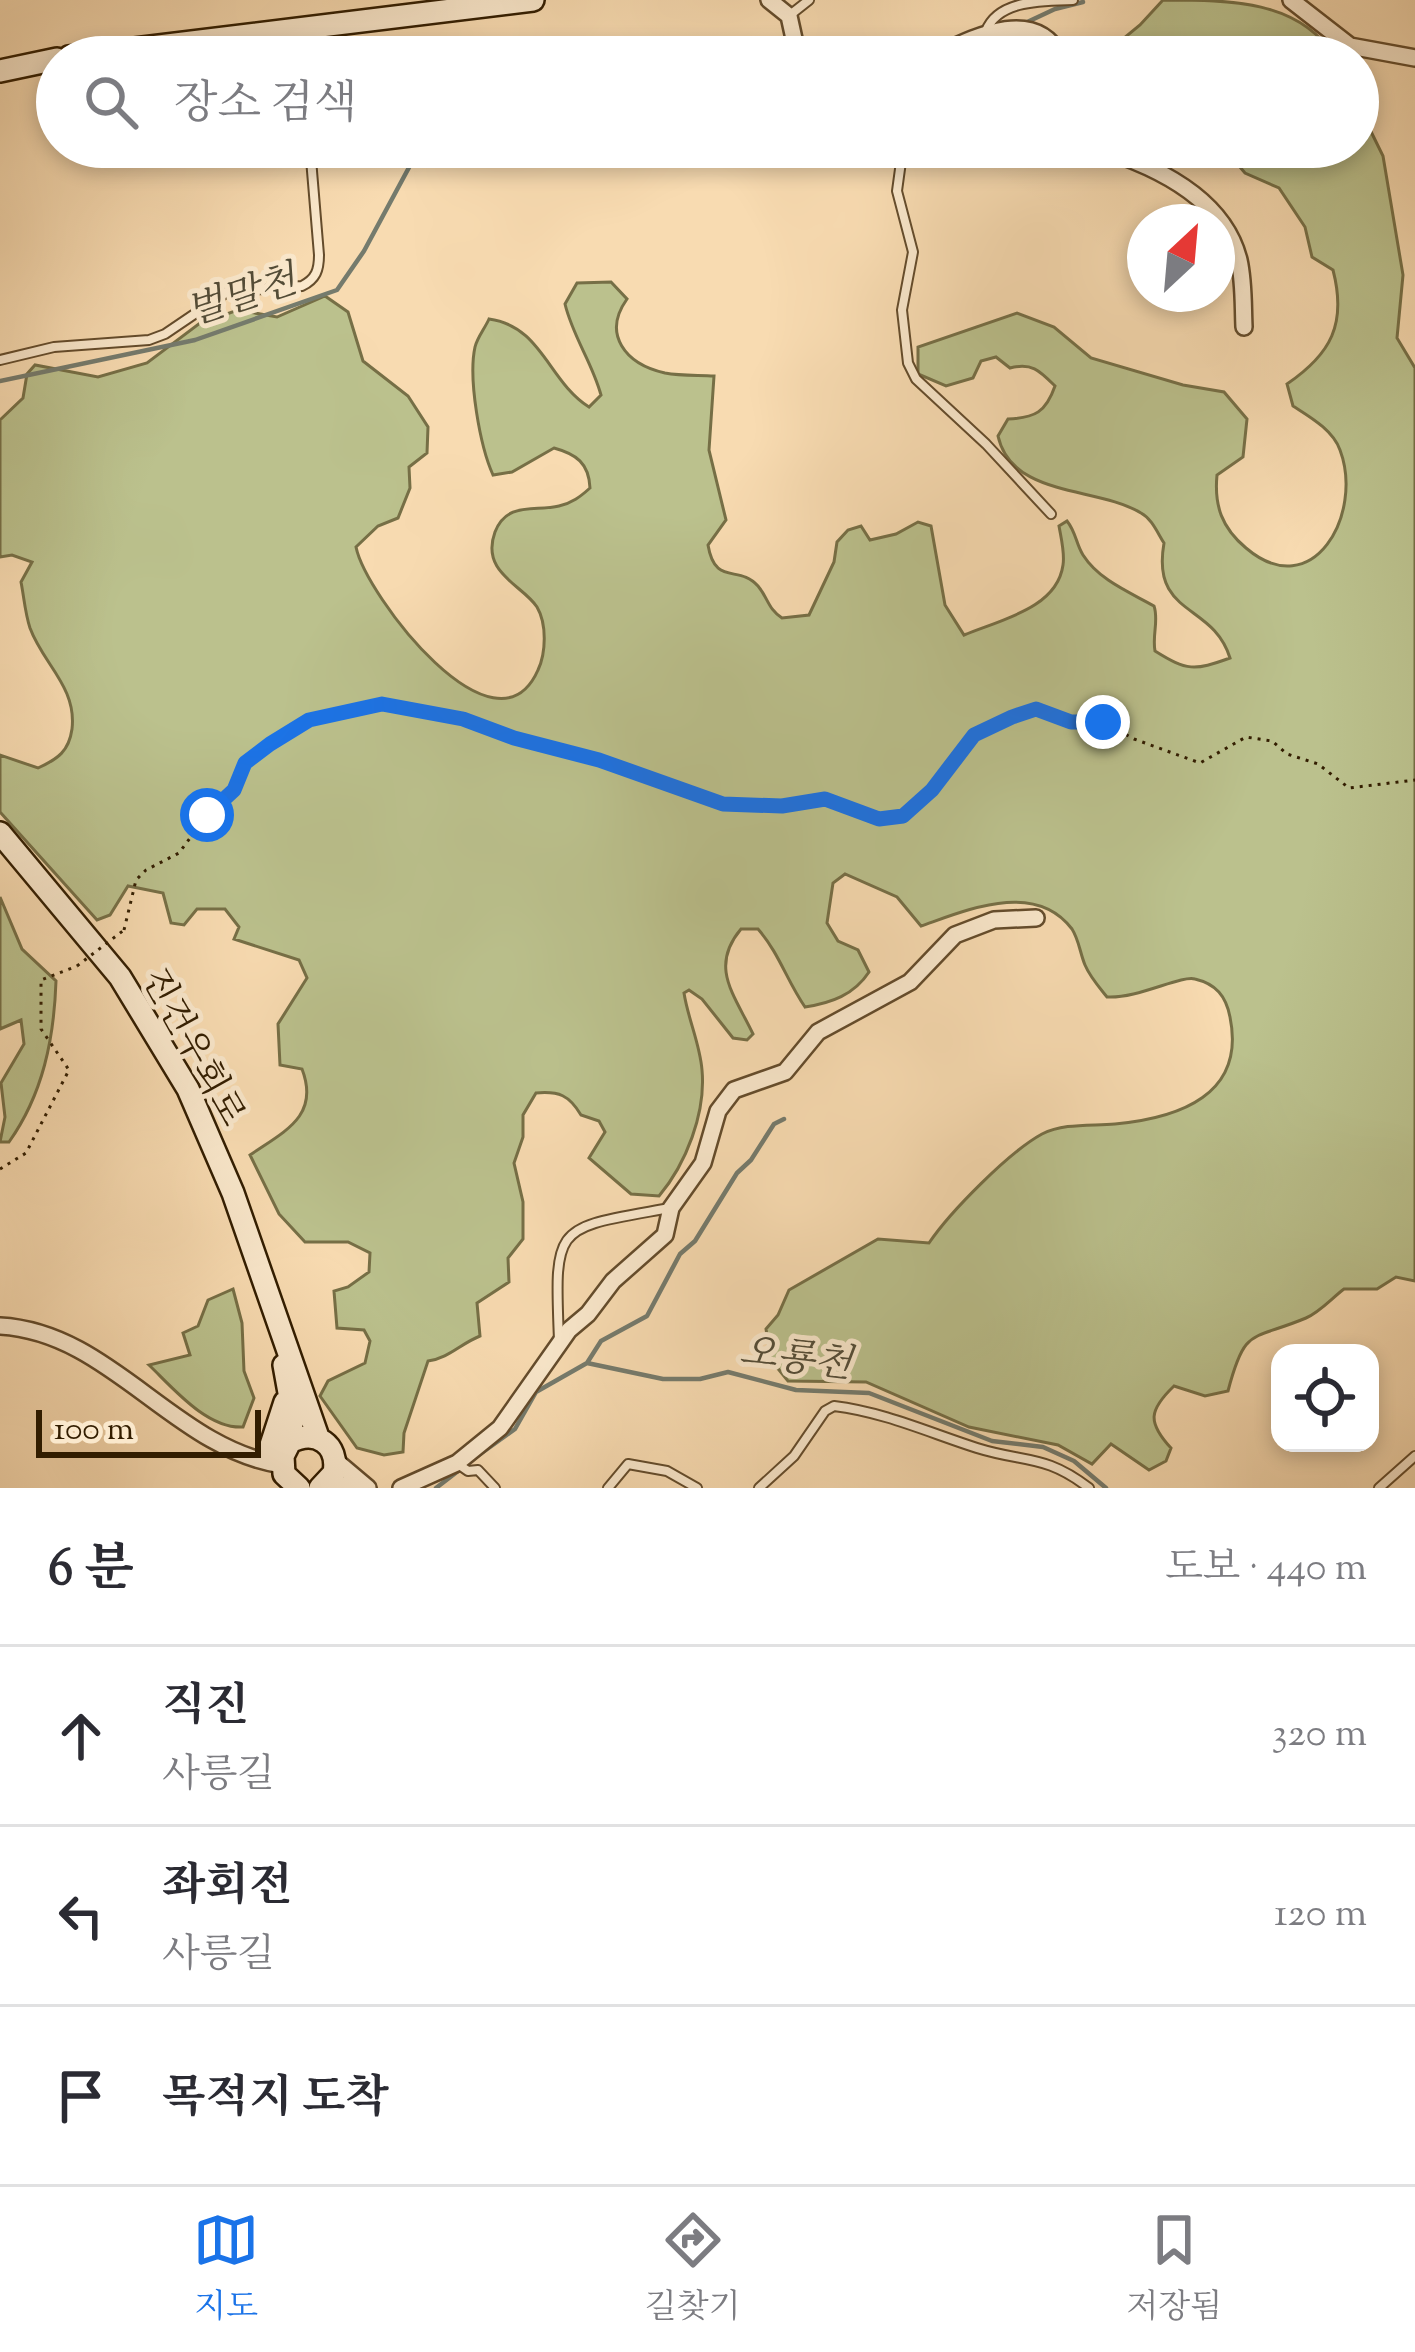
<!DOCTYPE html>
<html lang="ko">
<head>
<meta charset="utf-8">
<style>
  body { margin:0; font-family:"Sorts Mill Goudy","Noto Serif KR",serif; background:#f7f7f7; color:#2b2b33 }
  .controls { position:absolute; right:36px; bottom:36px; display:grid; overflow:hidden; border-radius:24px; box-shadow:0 6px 18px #0003 }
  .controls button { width:108px; height:108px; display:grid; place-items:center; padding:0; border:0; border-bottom:3px solid #e1e1e2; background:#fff; color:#2b2b33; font:60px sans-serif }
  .compass { position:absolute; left:1127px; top:204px; width:108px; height:108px; border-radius:50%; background:#fff; box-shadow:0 6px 18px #0003; rotate:26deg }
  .scale { position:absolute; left:36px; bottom:30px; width:225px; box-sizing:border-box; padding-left:12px; border:6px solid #321d00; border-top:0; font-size:33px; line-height:42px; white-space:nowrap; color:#321d00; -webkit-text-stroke:9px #fae8cc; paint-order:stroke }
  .stop { position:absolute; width:36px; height:36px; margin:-27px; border:9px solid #1a73e8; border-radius:50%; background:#fff }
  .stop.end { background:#1a73e8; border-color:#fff; box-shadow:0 3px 12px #0008 }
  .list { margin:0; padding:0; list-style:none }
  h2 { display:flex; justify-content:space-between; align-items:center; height:156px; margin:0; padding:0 48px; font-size:51px }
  h2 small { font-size:39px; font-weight:400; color:#7c7c81 }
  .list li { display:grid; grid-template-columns:78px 1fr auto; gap:36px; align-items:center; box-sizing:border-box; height:180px; padding:0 48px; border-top:3px solid #e1e1e2 }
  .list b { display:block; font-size:45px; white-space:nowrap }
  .list p { margin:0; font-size:39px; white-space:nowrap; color:#7c7c81 }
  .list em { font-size:39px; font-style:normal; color:#7c7c81 }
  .icon { flex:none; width:66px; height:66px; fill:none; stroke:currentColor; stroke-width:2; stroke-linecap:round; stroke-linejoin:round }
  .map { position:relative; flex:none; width:1415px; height:1488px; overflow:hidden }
  .search { position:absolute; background:#fff; box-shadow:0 6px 18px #0003; left:36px; right:36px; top:36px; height:132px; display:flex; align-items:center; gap:30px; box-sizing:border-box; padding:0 42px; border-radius:66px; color:#7c7c81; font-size:45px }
  .sheet { height:696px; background:#fff }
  nav { display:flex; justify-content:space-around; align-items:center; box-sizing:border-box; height:168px; border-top:3px solid #e1e1e2; background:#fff; font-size:33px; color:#7c7c81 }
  nav a { display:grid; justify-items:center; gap:6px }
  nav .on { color:#1a73e8 }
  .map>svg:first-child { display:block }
</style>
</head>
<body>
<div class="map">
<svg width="1415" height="1488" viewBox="0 0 1415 1488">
  <rect width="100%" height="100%" fill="#f8dbb1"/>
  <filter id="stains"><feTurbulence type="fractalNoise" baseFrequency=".00167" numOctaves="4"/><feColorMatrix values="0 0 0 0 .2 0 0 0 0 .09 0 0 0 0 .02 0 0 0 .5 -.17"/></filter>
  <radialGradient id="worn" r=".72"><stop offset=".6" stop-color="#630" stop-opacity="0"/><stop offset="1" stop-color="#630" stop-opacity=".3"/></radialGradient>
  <!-- green -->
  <path fill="#bbc18d" stroke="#766f46" stroke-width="3" d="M1163,0C1231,0 1299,0 1335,57H1101L1140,25Z
    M1358,105L1383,156L1403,275L1397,338L1415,368V1281L1396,1277L1377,1289H1344C1332,1298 1320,1312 1306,1318C1251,1341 1245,1326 1228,1391L1205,1396L1174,1386C1149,1410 1147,1422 1171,1448L1166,1461L1149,1470L1111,1444L1092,1464L1058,1445L969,1427L866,1382L788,1381L771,1360L766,1329L778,1315L789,1290L878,1239L929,1243C950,1212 1009,1152 1042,1134C1064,1123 1090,1126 1115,1124C1179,1118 1246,1095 1230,1017C1226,996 1216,984 1195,979C1181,975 1137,999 1107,997C1099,987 1090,977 1085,965C1080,953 1079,940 1072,929C1035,880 967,910 921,926L897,897L845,874L833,883L827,923L838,941L858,950L869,972C854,995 831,1003 805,1007C787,981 779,953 758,929H741C709,967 734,994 753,1034L747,1040L733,1038L702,999L689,990L684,993C688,1019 700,1044 702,1070C706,1113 686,1164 659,1196L631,1194L589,1158L605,1132L599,1121L581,1115C569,1095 559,1091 536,1093L523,1115V1137L514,1163L523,1202V1239L508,1258L509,1282L477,1303L480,1336C460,1344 449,1358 428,1361L404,1433L403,1452L384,1455L357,1448L320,1396L328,1381L365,1363L370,1341L364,1330L337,1328L334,1291L348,1287L369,1272L370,1253L348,1242H305L279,1214L250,1155C285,1131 320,1116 302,1069L280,1065L278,1024L307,978L299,960L234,939L239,927L225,909H197L184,925L171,923L163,893L128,886L110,915L97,920L0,812V755L38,768C58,759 69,751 72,729C77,687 43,664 30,628C25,613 24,597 21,582L32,562L12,555L0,557V420L23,398L27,374L35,365L98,377L147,363L200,323L238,310L277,317L325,296L348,312L363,361L408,396L428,427L427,453L409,467L410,488L398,518L378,526L356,547C366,596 496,765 538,670C546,653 547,624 537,607C523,585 480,573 495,532C507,501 535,512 559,506C572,503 580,497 590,488C589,463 576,454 554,448L512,472L493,475C480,446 468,379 475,347C477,338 485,328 489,319C542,326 548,381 589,407L601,395C592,362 573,337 565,304L577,283L611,282L627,299C602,334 625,364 665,373C681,376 698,375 714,376L709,450L726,520L708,545C715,587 739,564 758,586C768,598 768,609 782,618L809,615L834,562L837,542L848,530L861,526L870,540L896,534L918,522L931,526L945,605L964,635C999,620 1057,609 1063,565C1065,553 1061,538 1059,526L1067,521C1076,532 1076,544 1083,555C1099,580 1129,592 1154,606C1159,620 1152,635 1155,651C1187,671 1194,671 1230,658C1213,602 1151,617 1164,543C1157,532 1152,519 1141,513C1097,486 1012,498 998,436L1008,419C1035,418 1046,412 1055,386C1040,371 1032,362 1010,368L996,357L981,361L973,378L946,386L918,374V347L1017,313L1054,327L1091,358L1183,385L1224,392L1247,419L1243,457L1217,475C1214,506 1222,528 1246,548C1313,605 1364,514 1340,450C1333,430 1310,417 1293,406L1287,384C1331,354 1347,324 1333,270L1312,257L1305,227L1279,188L1245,173L1223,147H1358Z
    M0,897L22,949L56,981C54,1039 43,1094 9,1142H0L5,1117L1,1083L24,1044L21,1020L0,1029Z
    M233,1289L242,1323L244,1371L254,1398L243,1427C207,1429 173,1388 149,1365L190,1355L183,1333L198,1326L208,1300Z"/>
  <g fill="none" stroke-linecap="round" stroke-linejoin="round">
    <!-- stream -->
    <path stroke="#757b6d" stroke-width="4.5" d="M1023,24L1055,9L1083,2
      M961,57L994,40
      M0,381L195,340L337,290L364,251L420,147
      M587,1363L601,1341L647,1316L680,1254L695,1241L737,1173L751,1160L774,1124L784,1119
      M476,1457L515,1429L536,1392L587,1363L663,1379H700L728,1372L796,1390L869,1393L992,1441L1043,1447L1074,1461L1106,1488
      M436,1488L462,1468"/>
    <!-- lane casing -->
    <g stroke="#644c2c" stroke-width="12">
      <path id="lane" d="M790,15L809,0
        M986,31C998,0 1041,1 1073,0
        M300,32L302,57
        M903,147L897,191L913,252L902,310L908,363L916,379L986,444L1051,514
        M0,360L54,347L149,340L165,334L227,292L302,286C316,279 319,270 319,255L310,147
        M559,1340C554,1221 555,1229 670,1208
        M458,1464L468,1471L478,1470L495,1488
        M608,1488L628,1464L667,1471L697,1488
        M759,1488L794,1456L825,1411L834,1406C884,1412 930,1433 977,1448C1025,1463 1045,1454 1089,1488
        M1379,1488L1415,1456"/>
    </g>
    <!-- street casing -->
    <g stroke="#644c2c" stroke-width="20">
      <path id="street" d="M769,0L789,16L798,57
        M1291,0L1350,46L1415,58
        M933,57C971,39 1034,4 1061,57
        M1094,147C1151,164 1223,196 1239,260C1244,282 1243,305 1244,327
        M0,1326C111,1332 174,1449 282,1465
        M336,1461L368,1488
        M330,1481L352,1488
        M401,1488L457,1463L500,1428L569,1330L588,1314L613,1281L665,1235L671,1208L703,1163L718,1111L734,1090L785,1072L818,1032L910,982L955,935L994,920L1036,918"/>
    </g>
    <!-- secondary casing -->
    <g stroke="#321d00" stroke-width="26">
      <path id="secondary" d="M69,57L533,0
        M0,71L57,59
        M0,833L120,977L188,1089L233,1193L318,1437
        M284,1365L293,1415L290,1442
        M270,1448L285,1402
        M299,1488L284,1474L283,1456L290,1442C316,1429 339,1444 334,1473L320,1488"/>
    </g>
    <!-- path -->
    <path stroke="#321d00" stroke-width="3" stroke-dasharray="3 6" stroke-linecap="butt" d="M124,930L136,880L146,870L179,853L207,815L234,790L245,763L309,720L383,704L413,708L599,760L723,804L782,806L825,799L879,819L903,816L932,791L974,735L1036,709L1071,722H1103L1134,739L1200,763L1246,737L1272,741L1287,754L1318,764L1349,788L1415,780
      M0,1169L26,1153L69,1070L41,1029V980L77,966"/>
    <!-- lane -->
    <use href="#lane" stroke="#fae8cc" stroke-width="8"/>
    <!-- street -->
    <use href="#street" stroke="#fae8cc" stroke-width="15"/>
    <!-- secondary -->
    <use href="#secondary" stroke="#fae8cc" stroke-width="21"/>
    <!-- path-bridge -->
    <path stroke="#321d00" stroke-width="3" stroke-dasharray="3 6" stroke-linecap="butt" d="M77,966L124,930"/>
  </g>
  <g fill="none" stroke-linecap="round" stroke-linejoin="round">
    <!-- route -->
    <path stroke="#1a73e8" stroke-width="15" d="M207,815L234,790L245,763L270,744L309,720L382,704L463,719L514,738L599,760L723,804L782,806L825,799L879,819L903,816L932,790L974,735L1012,717L1036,709L1071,722H1103"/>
  </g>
  <g text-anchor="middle" stroke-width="10" stroke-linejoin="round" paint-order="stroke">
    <!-- street labels -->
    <g font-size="36" fill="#321d00" stroke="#fae8cc">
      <text transform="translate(195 1046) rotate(61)" y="13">진건우회로</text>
    </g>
    <!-- water labels -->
    <g font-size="39" font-style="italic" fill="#534c37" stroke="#fae8cc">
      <text transform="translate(241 294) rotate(-18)" y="14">벌말천</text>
      <text transform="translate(796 1356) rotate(7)" y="14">오룡천</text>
    </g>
  </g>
  <rect width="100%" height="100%" filter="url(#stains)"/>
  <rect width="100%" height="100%" fill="url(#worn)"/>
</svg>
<div class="controls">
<button><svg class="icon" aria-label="locate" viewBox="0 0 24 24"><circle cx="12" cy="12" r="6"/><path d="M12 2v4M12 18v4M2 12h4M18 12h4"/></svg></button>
</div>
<svg class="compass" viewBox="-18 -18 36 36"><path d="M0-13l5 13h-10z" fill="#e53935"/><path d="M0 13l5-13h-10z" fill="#7c7c81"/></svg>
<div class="scale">100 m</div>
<div class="stop" style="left:207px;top:815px"></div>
<div class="stop end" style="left:1103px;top:722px"></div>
<div class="search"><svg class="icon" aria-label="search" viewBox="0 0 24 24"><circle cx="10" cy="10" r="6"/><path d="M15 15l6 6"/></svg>장소 검색</div>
</div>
<section class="sheet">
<h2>6 분<small>도보 · 440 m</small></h2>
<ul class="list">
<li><svg class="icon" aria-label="ahead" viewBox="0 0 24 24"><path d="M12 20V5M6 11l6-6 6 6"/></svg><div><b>직진</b><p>사릉길</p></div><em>320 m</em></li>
<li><svg class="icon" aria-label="left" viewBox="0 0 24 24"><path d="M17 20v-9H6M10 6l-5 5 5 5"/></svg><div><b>좌회전</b><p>사릉길</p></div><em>120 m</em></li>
<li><svg class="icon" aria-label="arrive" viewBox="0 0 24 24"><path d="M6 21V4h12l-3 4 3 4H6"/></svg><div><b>목적지 도착</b></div></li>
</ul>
</section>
<nav>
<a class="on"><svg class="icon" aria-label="map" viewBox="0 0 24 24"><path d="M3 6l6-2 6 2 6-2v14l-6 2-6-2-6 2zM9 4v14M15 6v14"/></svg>지도</a>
<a><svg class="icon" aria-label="directions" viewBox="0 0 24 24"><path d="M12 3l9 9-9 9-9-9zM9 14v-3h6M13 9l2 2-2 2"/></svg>길찾기</a>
<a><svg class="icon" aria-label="saved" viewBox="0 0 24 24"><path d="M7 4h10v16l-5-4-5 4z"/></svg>저장됨</a>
</nav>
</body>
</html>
